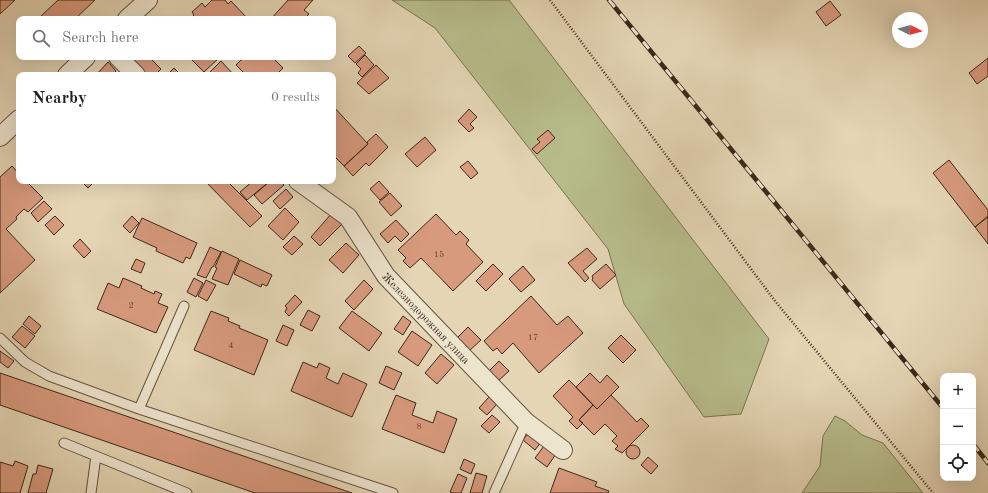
<!DOCTYPE html>
<html lang="en">
<head>
<meta charset="utf-8">
<style>
  body { margin:0; font-family:"Old Standard TT",serif; background:#f6f6f6; color:#202124 }
  .controls { position:absolute; right:12px; bottom:12px; display:grid; overflow:hidden; border-radius:8px; box-shadow:0 4px 16px #0002 }
  .controls button { width:36px; height:36px; display:grid; place-items:center; padding:0; border:0; border-bottom:1px solid #e0e0e0; background:#fff; color:#202124; font:20px sans-serif }
  .compass { position:absolute; left:892px; top:12px; width:36px; height:36px; border-radius:50%; background:#fff; box-shadow:0 4px 16px #0002; rotate:95deg }
  .list { margin:0; padding:0; list-style:none }
  h2 { display:flex; justify-content:space-between; align-items:center; height:52px; margin:0; padding:0 16px; font-size:17px }
  h2 small { font-size:13px; font-weight:400; color:#757577 }
  .icon { flex:none; width:22px; height:22px; fill:none; stroke:currentColor; stroke-width:2; stroke-linecap:round; stroke-linejoin:round }
  .map { position:relative; flex:none; width:988px; height:493px; overflow:hidden }
  .search { position:absolute; background:#fff; box-shadow:0 4px 16px #0002; left:16px; top:16px; width:320px; height:44px; display:flex; align-items:center; gap:10px; box-sizing:border-box; padding:0 14px; border-radius:8px; color:#757577; font-size:15px }
  .panel { position:absolute; background:#fff; box-shadow:0 4px 16px #0002; left:16px; top:72px; width:320px; height:112px; border-radius:8px }
  .map>svg:first-child { display:block }
</style>
</head>
<body>
<div class="map">
<svg width="988" height="493" viewBox="0 0 988 493">
  <rect width="100%" height="100%" fill="#e4d5b4"/>
  <filter id="stains"><feTurbulence type="fractalNoise" baseFrequency=".005" numOctaves="4"/><feColorMatrix values="0 0 0 0 .2 0 0 0 0 .09 0 0 0 0 .02 0 0 0 .5 -.17"/></filter>
  <radialGradient id="worn" r=".72"><stop offset=".6" stop-color="#630" stop-opacity="0"/><stop offset="1" stop-color="#630" stop-opacity=".3"/></radialGradient>
  <!-- green -->
  <path fill="#b7bc8b" stroke="#7a7253" d="M392,0H509L769,339L741,414L704,417L624,304L608,249L435,28Z
    M835,416L845,421L862,435L883,443L923,493H802L820,466L823,436Z"/>
  <!-- building -->
  <path fill="#d89a7d" stroke="#3e271b" d="M0,0H15L0,14Z
    M58,0H95L75,19H38Z
    M212,0H225L228,4L231,1L248,19H190L194,15L192,12L202,3L205,7Z
    M288,0H313L304,10L309,14L304,19H271Z
    M830,1L841,15L826,26L816,12Z
    M359,46L366,53L355,63L348,56Z
    M365,55L374,65L362,77L358,73L361,69L356,64Z
    M129,57H149L161,69L155,75H147Z
    M189,57H220L204,72Z
    M244,57H272L283,68L276,75H246L236,65Z
    M988,58V76L977,84L969,73Z
    M221,61L234,75H207Z
    M108,62L116,71L112,75H96Z
    M376,65L389,78L369,94L357,83Z
    M174,68L181,75H167Z
    M333,106L368,144L344,166L333,155Z
    M469,109L477,117L470,124L474,128L469,132L458,121Z
    M548,130L555,138L537,154L532,149L540,142L537,139Z
    M376,134L388,147L369,166L366,163L353,176L344,166L368,144L367,142Z
    M425,137L436,150L417,167L405,154Z
    M949,160L988,210V216L975,227L933,173Z
    M468,161L478,173L471,179L460,167Z
    M12,166L19,174V181H26L43,198L28,212L24,209L16,217L17,219L6,229L35,260L0,293V177Z
    M81,181H95L88,188Z
    M205,181H227L262,216L250,227Z
    M253,181H270L247,200L240,192Z
    M270,181H280L284,185L262,204L254,195Z
    M379,181L389,192L380,200L370,189Z
    M286,189L293,197L280,209L273,201Z
    M390,193L402,206L391,216L379,202Z
    M44,201L52,209L38,222L31,213Z
    M285,208L299,222L283,240L268,226Z
    M332,213L342,224L320,246L311,237Z
    M436,214L456,235L460,231L469,240L466,244L483,262L453,291L421,258L410,268L403,261L406,258L398,250Z
    M55,216L64,225L54,235L45,225Z
    M132,216L139,223L130,233L123,226Z
    M988,217V244L975,227Z
    M142,218L197,243L190,259L186,257L183,263L156,251L157,248L133,237Z
    M396,220L409,234L401,242L395,236L388,243L380,234Z
    M294,236L303,244L292,255L283,247Z
    M80,239L91,251L84,258L73,246Z
    M346,243L359,255L343,273L329,260Z
    M210,247L221,252L213,267H212L206,278L197,275Z
    M587,248L597,259L583,271L589,278L585,282L568,263Z
    M222,251L239,259L228,285L212,279L217,268L215,267Z
    M136,259L145,263L141,273L131,269Z
    M240,260L272,275L267,286L262,284L261,287L234,274Z
    M493,264L503,274L486,291L476,281Z
    M606,264L616,275L600,289L592,280L593,278L592,276Z
    M523,266L535,280L521,292L509,279Z
    M123,278L142,286L141,288L154,294L155,291L162,294L158,303L168,307L156,333L97,309L108,283L119,288Z
    M194,278L203,283L196,297L187,292Z
    M206,280L216,285L207,301L198,296Z
    M364,280L373,289L354,310L345,301Z
    M295,295L302,302L289,316L285,312L287,308L285,306Z
    M531,296L557,325L568,316L583,333L539,373L513,343L502,354L497,348L493,351L484,341Z
    M308,310L320,316L312,331L300,325Z
    M211,311L229,318L228,321L240,326L239,328L268,340L254,375L194,350Z
    M352,311L382,333L369,351L339,328Z
    M29,316L41,326L35,334L23,324Z
    M403,316L411,322L403,335L394,329Z
    M283,325L294,330L287,346L276,341Z
    M22,326L35,336L25,348L12,337Z
    M468,327L481,340L469,351L457,338Z
    M412,331L432,345L418,366L398,352Z
    M621,335L636,350L623,363L608,348Z
    M0,351L14,361L8,368L0,362Z
    M441,354L454,365L437,384L425,373Z
    M499,361L509,371L497,382L488,372Z
    M303,362L317,368L319,363L330,368L326,378L338,384L343,373L367,384L352,417L291,391Z
    M386,366L402,373L394,390L379,383Z
    M0,373L352,493H255L0,405Z
    M590,373L600,383L607,375L619,387L597,409L576,387Z
    M569,380L593,405L579,420L583,423L577,429L569,421L573,417L553,396Z
    M396,395L416,403L412,415L433,423L437,411L457,419L444,453L382,429Z
    M611,395L637,422L641,418L649,426L622,453L615,449L618,446L612,441L617,436L605,424L594,435L579,420L593,405L597,409Z
    M489,397L497,404L487,415L479,408Z
    M492,415L500,422L489,433L481,426Z
    M529,432L541,442L535,450L523,440Z
    M626 452a7 7 0 1 1 14 0a7 7 0 1 1-14 0Z
    M544,446L556,454L547,467L535,458Z
    M648,457L658,466L651,474L641,465Z
    M464,459L475,464L471,474L460,469Z
    M15,461L28,466L20,493H0V462L13,466Z
    M38,465L53,469L46,493H28L33,474H36Z
    M559,468L597,482L595,486L609,491L608,493H550Z
    M476,473L487,476L482,493H470Z
    M458,474L467,478L461,493H453L450,492Z"/>
  <g fill="none" stroke-linecap="round" stroke-linejoin="round">
    <!-- service casing -->
    <g stroke="#685241" stroke-width="11">
      <path id="service" d="M0,338L25,362L49,376L139,409L184,306
        M139,409L393,493
        M64,443L187,493
        M91,493L96,456
        M494,493L526,422"/>
    </g>
    <!-- minor casing -->
    <g stroke="#685241" stroke-width="20">
      <g id="minor">
        <path d="M127,19L148,0"/>
        <path d="M118,57L136,75"/>
        <path d="M67,75L86,57"/>
        <path d="M0,137L19,119"/>
        <path id="s1" d="M298,181L348,217L386,276L526,422L563,450"/>
      </g>
    </g>
    <!-- path -->
    <path stroke="#3e271b" stroke-width="2.5" stroke-dasharray="1 2" stroke-linecap="butt" d="M550,0L775,301L933,493"/>
    <!-- service -->
    <use href="#service" stroke="#ede4ce" stroke-width="9"/>
    <!-- minor -->
    <use href="#minor" stroke="#ede4ce" stroke-width="18"/>
    <!-- rail casing -->
    <g stroke="#3e271b" stroke-width="4.5">
      <path id="rail" d="M609,0L943,408
        M973,444L988,463"/>
    </g>
    <!-- rail -->
    <use href="#rail" stroke="#ede4ce" stroke-width="3" stroke-dasharray="9" stroke-linecap="butt"/>
  </g>
  <g text-anchor="middle" stroke-width="4" stroke-linejoin="round" paint-order="stroke">
    <!-- number labels -->
    <g font-size="9" fill="#644434">
      <text x="439" y="257">15</text>
      <text x="131" y="308">2</text>
      <text x="533" y="340">17</text>
      <text x="231" y="348">4</text>
      <text x="419" y="429">8</text>
    </g>
    <!-- street labels -->
    <g font-size="11" fill="#3e271b" stroke="#ede4ce">
      <text dy="4" stroke="none"><textPath href="#s1" startOffset="190">Железнодорожная улица</textPath></text>
    </g>
  </g>
  <rect width="100%" height="100%" filter="url(#stains)"/>
  <rect width="100%" height="100%" fill="url(#worn)"/>
</svg>
<div class="controls">
<button>+</button>
<button>−</button>
<button><svg class="icon" aria-label="locate" viewBox="0 0 24 24"><circle cx="12" cy="12" r="6"/><path d="M12 2v4M12 18v4M2 12h4M18 12h4"/></svg></button>
</div>
<svg class="compass" viewBox="-18 -18 36 36"><path d="M0-13l5 13h-10z" fill="#e53935"/><path d="M0 13l5-13h-10z" fill="#757577"/></svg>
<div class="search"><svg class="icon" aria-label="search" viewBox="0 0 24 24"><circle cx="10" cy="10" r="6"/><path d="M15 15l6 6"/></svg>Search here</div>
<section class="panel">
<h2>Nearby<small>0 results</small></h2>
<ul class="list">
</ul>
</section>
</div>
</body>
</html>
